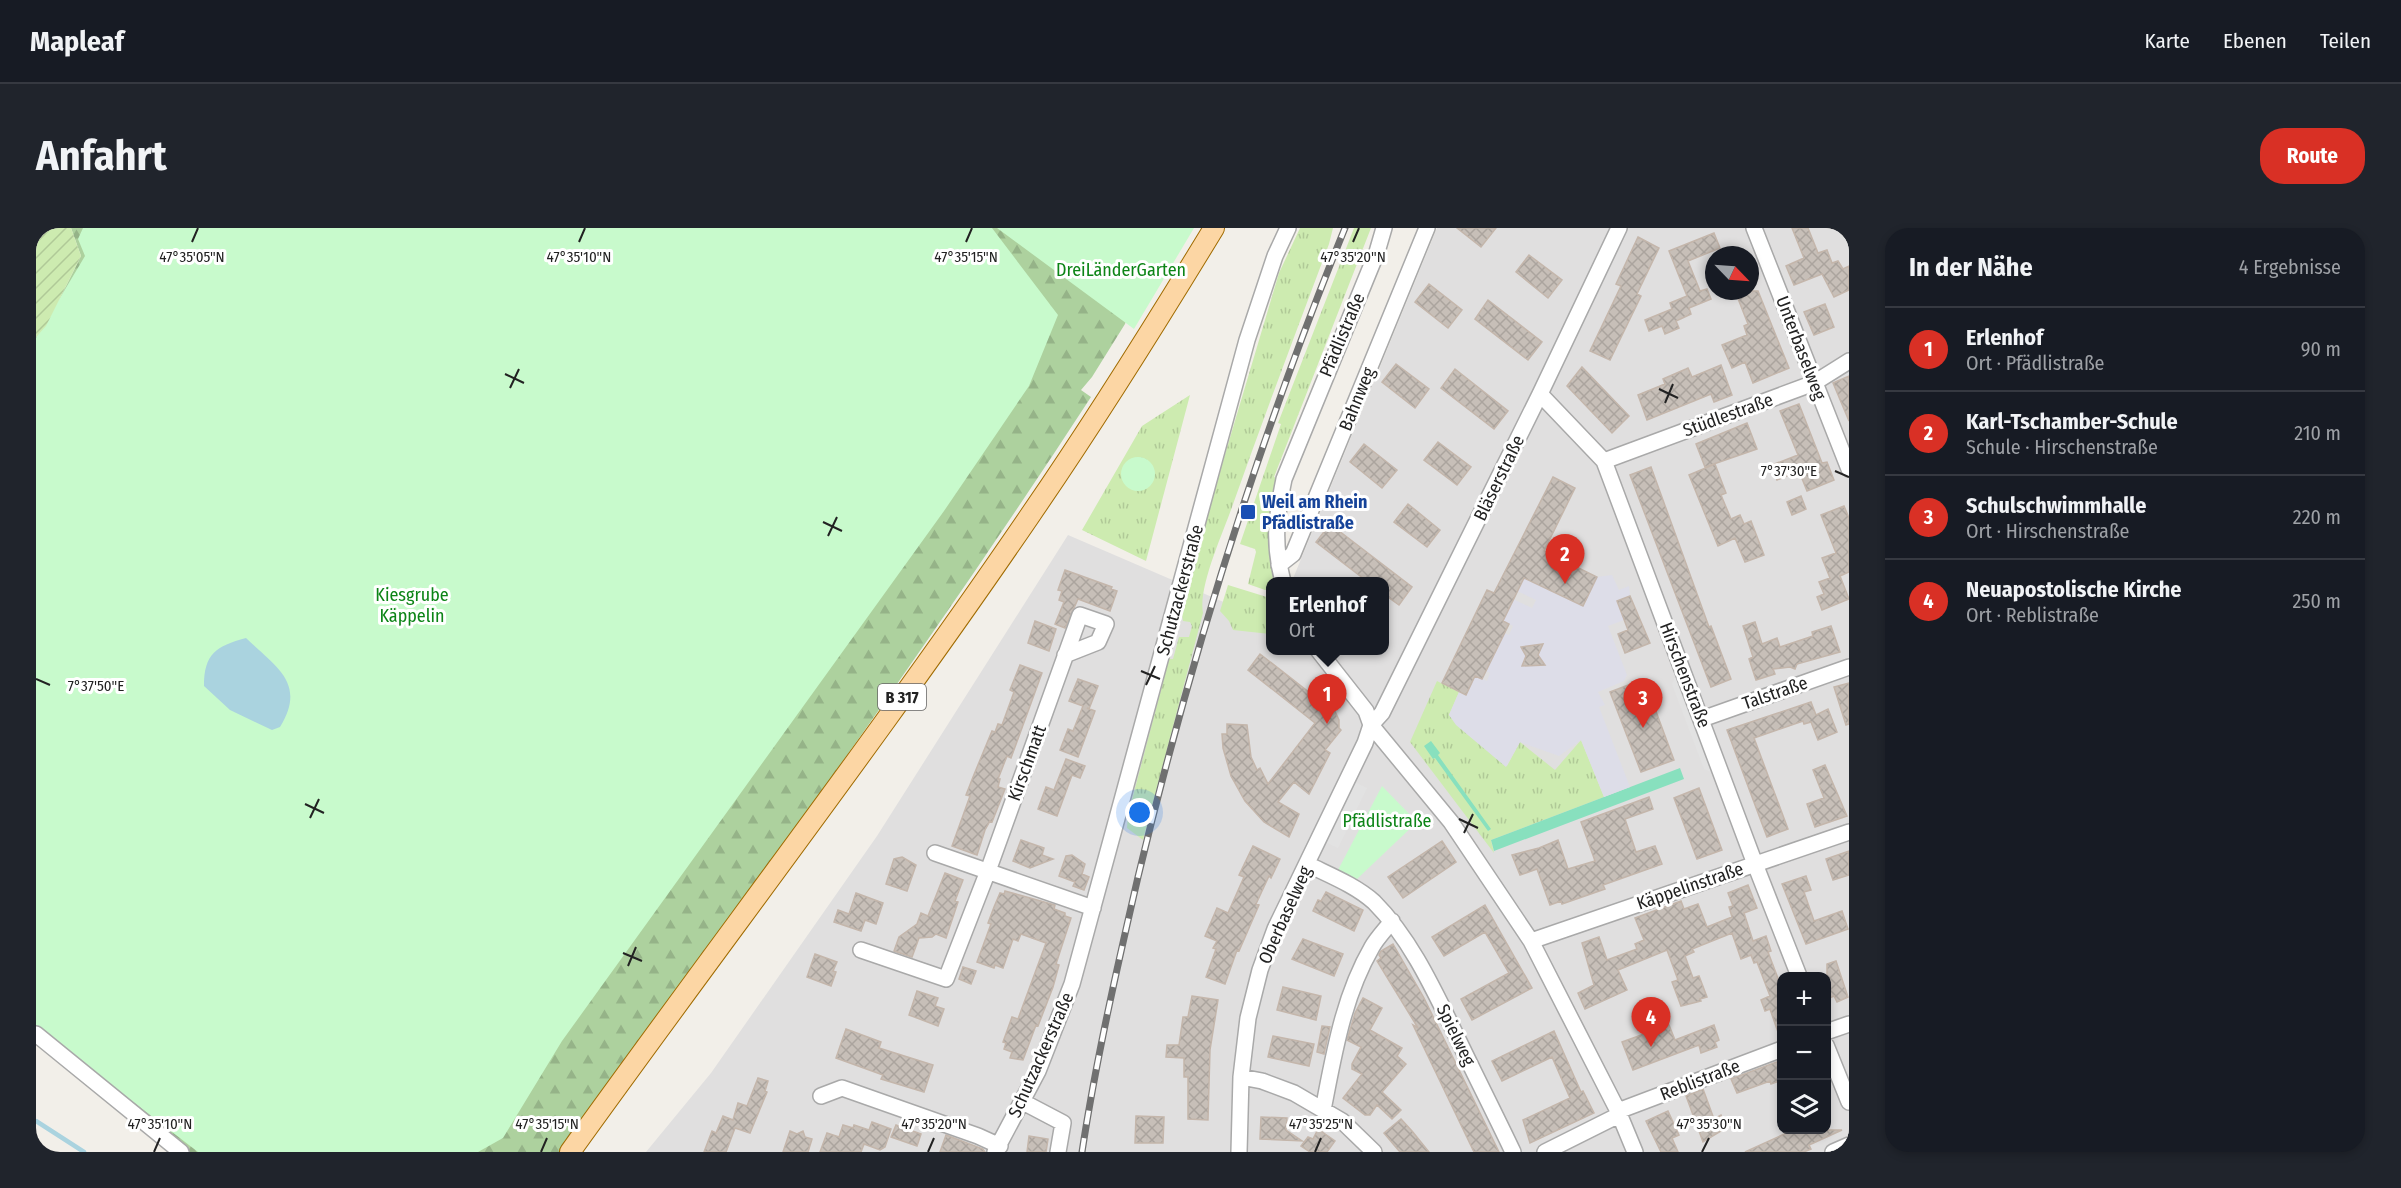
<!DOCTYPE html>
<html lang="de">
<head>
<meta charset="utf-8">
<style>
  body { margin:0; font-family:"Fira Sans Condensed",sans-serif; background:#20242c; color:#f1f3f6 }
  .controls { position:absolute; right:18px; bottom:18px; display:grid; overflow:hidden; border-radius:12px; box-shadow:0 3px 9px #0003 }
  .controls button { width:54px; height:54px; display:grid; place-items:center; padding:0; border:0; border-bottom:2px solid #363941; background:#171b24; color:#f1f3f6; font:30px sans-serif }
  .compass { position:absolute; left:1669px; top:18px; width:54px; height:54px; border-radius:50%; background:#171b24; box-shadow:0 3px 9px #0003; rotate:115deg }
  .you { position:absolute; left:1104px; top:585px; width:21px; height:21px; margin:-15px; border:4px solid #fff; border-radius:50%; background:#1a73e8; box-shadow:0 0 0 9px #1a73e833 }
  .badge { display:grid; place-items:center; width:39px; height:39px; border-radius:50%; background:#d93025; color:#fff; font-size:20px; font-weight:700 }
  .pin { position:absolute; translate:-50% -50px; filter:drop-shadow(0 2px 3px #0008) }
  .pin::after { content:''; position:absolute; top:32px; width:21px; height:18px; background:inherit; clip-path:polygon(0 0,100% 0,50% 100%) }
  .popup { position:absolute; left:1230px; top:349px; width:123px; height:78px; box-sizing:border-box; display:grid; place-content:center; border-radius:12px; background:#171b24; filter:drop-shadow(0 2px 4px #0005); font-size:20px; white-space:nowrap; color:#9ea1a6 }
  .popup b { font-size:22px; color:#f1f3f6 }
  .popup::after { content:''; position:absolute; left:50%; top:100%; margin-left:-12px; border:12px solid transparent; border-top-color:#171b24 }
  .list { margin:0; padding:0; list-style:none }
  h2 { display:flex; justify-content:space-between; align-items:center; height:78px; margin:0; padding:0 24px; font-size:26px }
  h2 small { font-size:20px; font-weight:400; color:#9ea1a6 }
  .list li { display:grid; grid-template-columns:39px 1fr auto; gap:18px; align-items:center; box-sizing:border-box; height:84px; padding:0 24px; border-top:2px solid #363941 }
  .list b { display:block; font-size:22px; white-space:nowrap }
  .list p { margin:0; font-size:20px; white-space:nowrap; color:#9ea1a6 }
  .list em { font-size:20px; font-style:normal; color:#9ea1a6 }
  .icon { flex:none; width:33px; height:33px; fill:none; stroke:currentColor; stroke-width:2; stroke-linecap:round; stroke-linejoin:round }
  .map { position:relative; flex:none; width:1813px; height:924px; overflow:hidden; border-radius:24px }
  header { display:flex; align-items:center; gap:36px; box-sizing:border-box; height:84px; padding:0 30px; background:#171b24; border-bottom:2px solid #363941 }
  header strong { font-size:28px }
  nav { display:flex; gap:33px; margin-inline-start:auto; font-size:21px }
  .intro { display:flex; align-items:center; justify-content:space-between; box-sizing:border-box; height:144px; padding:0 36px }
  h1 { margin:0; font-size:42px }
  .button { padding:15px 27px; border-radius:24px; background:#d93025; color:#fff; font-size:21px; font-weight:700 }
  main { display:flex; gap:36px; padding:0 36px }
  aside { flex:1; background:#171b24; border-radius:24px; box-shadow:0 3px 9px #0003 }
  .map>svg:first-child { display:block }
</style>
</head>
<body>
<header>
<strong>Mapleaf</strong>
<nav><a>Karte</a><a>Ebenen</a><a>Teilen</a></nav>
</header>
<div class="intro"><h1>Anfahrt</h1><a class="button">Route</a></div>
<main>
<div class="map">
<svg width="1813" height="924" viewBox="0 0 1813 924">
  <defs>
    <pattern id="grass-tufts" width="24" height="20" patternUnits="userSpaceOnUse" patternTransform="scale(1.5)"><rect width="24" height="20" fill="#cdebb0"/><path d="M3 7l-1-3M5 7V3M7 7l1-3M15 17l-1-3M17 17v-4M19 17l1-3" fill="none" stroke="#b0c997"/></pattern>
    <pattern id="forest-firs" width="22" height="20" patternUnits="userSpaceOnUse" patternTransform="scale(1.5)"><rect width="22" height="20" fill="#add19e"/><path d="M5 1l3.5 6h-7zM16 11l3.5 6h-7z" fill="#95b388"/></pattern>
    <pattern id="garden-furrows" width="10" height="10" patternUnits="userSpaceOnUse" patternTransform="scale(1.5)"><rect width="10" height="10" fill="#cdebb0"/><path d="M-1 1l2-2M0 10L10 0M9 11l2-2" fill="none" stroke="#b0c997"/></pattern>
    <pattern id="building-cross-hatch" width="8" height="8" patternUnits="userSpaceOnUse" patternTransform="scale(1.5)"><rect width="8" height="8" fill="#c7bfb8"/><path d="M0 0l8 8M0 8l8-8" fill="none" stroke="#aba49e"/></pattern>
  </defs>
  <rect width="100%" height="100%" fill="#f2efe9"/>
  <!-- residential -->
  <path fill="#e0dfdf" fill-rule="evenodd" d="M1401,0H1813V924H610L675,845L841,608L1032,307L1234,394V422H1348V354L1256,353ZM1678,27H1714V63H1678ZM1746,748H1790V902H1746Z"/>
  <!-- grass -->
  <path fill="url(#grass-tufts)" d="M1264,0H1297L1293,16C1260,104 1227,191 1196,279C1187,305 1162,359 1167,385L1107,612L1091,600L1092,587L1133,431H1137L1143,409H1153L1156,398L1154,394L1147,393L1146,387L1155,356L1151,354L1243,45Z
    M1318,0H1335L1238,249L1243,251C1234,287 1231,317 1239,353L1234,354V361L1229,362L1212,356L1220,324L1219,321L1204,316L1245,196L1242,195Z
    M1154,167L1110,333L1046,302L1106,198Z
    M1192,357L1234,370V406L1197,402L1193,393L1184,383Z
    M1401,453L1423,464L1413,487L1471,538L1484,514L1519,542L1545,512L1568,569L1455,612L1458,625L1374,514Z"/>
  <!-- forest -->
  <path fill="url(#forest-firs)" d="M35,0H1148L1105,47L1089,96L1056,149L1045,162L1055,169C887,427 706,675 526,924H145L0,806V109L10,98L45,28Z"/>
  <!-- park -->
  <path fill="#c8facc" d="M47,0H956L1022,87L993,158L908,283L526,813L467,910L442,924H162L0,799V110L49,28L42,11Z
    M961,0H1158L1098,101Z
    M1085 246a17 17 0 1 1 34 0a17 17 0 1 1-34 0Z
    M1346,558L1381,594L1321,651L1302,642Z"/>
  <!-- garden -->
  <path fill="url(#garden-furrows)" d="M0,0H35L45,28L10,98L0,109Z"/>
  <!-- pitch -->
  <path fill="#88e0be" d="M1395,513L1404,525L1402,527L1455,601L1452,603L1399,530L1397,531L1388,518Z
    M1644,540L1648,551L1458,623L1455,612Z"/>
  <!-- parking -->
  <path fill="#e2e2e2" d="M1645,436L1688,550L1668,541L1636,456Z
    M1312,551L1331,560L1302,620L1283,611Z"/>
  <!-- plaza -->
  <path fill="#dddde8" d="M1576,347L1583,362L1593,358L1594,368L1581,373L1588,392L1572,398L1591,447L1588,453L1562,464L1569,477L1563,479L1594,559L1568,569L1545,512L1523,528L1484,514L1470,539L1420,497L1413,487L1423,464L1430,467L1439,448L1451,453L1454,445L1450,443L1468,405L1473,407L1477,398L1467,393L1477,371L1496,380L1500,372L1481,363L1488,350L1547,378L1561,349Z"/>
  <!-- water -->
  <path fill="#aad3df" d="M210,410C240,439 271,455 244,499L236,502L194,482L168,458C168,426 180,418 210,410Z"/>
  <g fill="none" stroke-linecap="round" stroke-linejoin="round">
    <!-- stream -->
    <path stroke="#aad3df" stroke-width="4.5" d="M0,893L48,924"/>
  </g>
  <!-- building -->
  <path fill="url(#building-cross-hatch)" stroke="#c4b6ab" stroke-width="1.5" d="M1421,0H1460L1445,19Z
    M1756,0H1772L1782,25L1791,22L1796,35L1802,33L1807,41L1813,38V62L1798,69L1786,46L1758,57L1750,38L1768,30Z
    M1678,5L1684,20L1652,33L1664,63L1671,61L1675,71L1653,80L1655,86L1640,93L1643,100L1629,106L1626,98L1613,103L1609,92L1636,81L1634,75L1651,68L1633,23Z
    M1602,9L1623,20L1601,66L1605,68L1574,132L1554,123L1585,58L1580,56Z
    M1493,27L1526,52L1512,70L1480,44Z
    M1393,56L1426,82L1412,100L1379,74Z
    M1699,63H1722L1753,140L1717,155L1709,134L1696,140L1686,117L1711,107L1708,98L1712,96Z
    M1452,72L1506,114L1492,132L1439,91Z
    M1789,76L1798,99L1778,107L1768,84Z
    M1360,136L1393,161L1379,180L1346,154Z
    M1685,137L1696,167L1678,174L1675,166L1611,192L1602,167L1629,156L1627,151L1650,141L1652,140L1656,149Z
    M1546,139L1593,188L1576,205L1531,158Z
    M1419,141L1472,183L1458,201L1405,160Z
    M1813,148V193L1797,155Z
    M1763,176L1786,235L1791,234L1798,252L1771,263L1763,243L1741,252L1736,237L1762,227L1744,183Z
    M1711,195L1721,221L1669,239L1660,216Z
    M1402,214L1435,239L1421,257L1388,232Z
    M1328,216L1361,242L1346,260L1314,234Z
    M1679,236L1690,265L1685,267L1695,291L1704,287L1708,296L1715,293L1728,327L1709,334L1699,310L1682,318L1653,247Z
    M1615,239L1673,399L1675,398L1695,451L1675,459L1594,247Z
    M1517,249L1539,260L1508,323L1561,349L1547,378L1488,350L1467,393L1473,396L1446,451L1439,448L1430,467L1406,455L1451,362L1458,365Z
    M1765,268L1770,281L1756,287L1751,274Z
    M1372,276L1404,302L1391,319L1358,294Z
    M1808,278L1813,290V344L1804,348L1813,371L1786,382L1781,369L1788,366L1783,354L1794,350L1786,330L1800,325L1785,287Z
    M1294,296L1376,359L1363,377L1348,366V354H1332L1280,314Z
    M1029,342L1076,359L1075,361L1081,363L1074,383L1042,371L1029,400L1019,396L1028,374L1023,372L1026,363L1022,362Z
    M1594,368L1614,415L1589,425L1582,406L1592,402L1581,373Z
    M999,393L1020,401L1013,423L992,415Z
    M1719,394L1726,416L1741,410L1744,419L1777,408L1776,404L1795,398L1804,424L1761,436L1759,441L1754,439L1737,441L1739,446L1720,452L1713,431L1717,429L1707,398Z
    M1507,416L1502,427L1509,437L1486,438L1490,428L1485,419Z
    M1224,426L1292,479L1295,475L1303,492V500L1305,502L1289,522L1294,525L1273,566L1258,554L1242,574L1263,586L1253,609L1228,594L1209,573L1195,548L1187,520L1186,506H1191V496L1211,497L1215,529L1221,542L1224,540L1232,556L1279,495L1212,442Z
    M984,437L1006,445L975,530L971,528L962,551H964L962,559L969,561L956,594L954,593L949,602L941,627L916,618L934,568L930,567L937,549L956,503L959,504L962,496L966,497L978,464L974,462Z
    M1042,451L1062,458L1053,481L1051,480L1059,483L1042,529L1024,522L1032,501L1037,503L1047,478L1033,473Z
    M1608,451L1638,532L1605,544L1574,464Z
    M1813,455V496L1810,497L1798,459Z
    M1775,474L1780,487L1792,481L1801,504L1782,512L1775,494L1768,496L1767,493L1718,510L1752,601L1731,609L1691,502Z
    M1030,531L1049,538L1044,550L1036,547L1021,588L1002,581L1010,559L1018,562Z
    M1789,537L1811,588L1779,599L1771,576L1788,570L1777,542Z
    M1663,560L1686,622L1661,631L1638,570Z
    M1613,569L1617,581L1589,591L1600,624L1619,618L1626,636L1567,657L1569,661L1526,676L1525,673L1514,677L1501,641L1484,647L1476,627L1503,620L1522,612L1532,641L1559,633L1545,594Z
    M985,612L1008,620L1006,627L1017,631L994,640L977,633Z
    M1406,613L1420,634L1367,670L1352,649Z
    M1217,618L1244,631L1235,650L1233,648L1220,676L1223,677L1203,723L1201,722L1189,756L1170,749L1180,721L1177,720L1181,713L1169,708L1181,680L1192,685L1208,649L1203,647Z
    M1813,623V647L1797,652L1790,631Z
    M1036,627L1049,636L1046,646L1053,649L1048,662L1037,658L1039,654L1023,648L1030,628Z
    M866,629L880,637L871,663L850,656L858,631Z
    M909,645L927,652L919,673L922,674L910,710L900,706L896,709L883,710L876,729L858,723L863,709L881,696L885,685L892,688Z
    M1770,648L1775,662L1768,664L1778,693L1806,683L1812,701L1770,716L1746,656Z
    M1712,657L1721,680L1708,685L1717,713L1730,708L1735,723L1732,724L1746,761V809L1744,810L1734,781L1729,783L1725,772L1734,768L1721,734L1718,735L1715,727L1705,731L1696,705L1656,721L1658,724L1649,728L1657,750L1663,748L1671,769L1664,771L1665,773L1645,778L1636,754L1642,752L1631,722L1582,742L1591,762L1549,781L1542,765L1558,757L1546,715L1563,709L1571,732L1601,721L1599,716L1608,712L1599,690L1645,673L1648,681L1662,676L1671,699L1696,689L1693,679L1697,678L1692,665Z
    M969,663L1019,677L1018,681L1029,685V688L1035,690L1020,736L1023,737L1017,759L1002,798L1000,797L987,832L974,830L976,824L968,821L970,815L967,814L976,789L982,791L1010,715L985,706L982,713L977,711L967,740L959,737L958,740L941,734L955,696L952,695L958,679L964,665L968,666Z
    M1290,664L1327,682L1318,703L1277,683L1282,672L1285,673Z
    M820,665L847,675L840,696L829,692L825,703L798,694L802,682L813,686Z
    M1449,677L1496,760L1436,792L1425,771L1473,745L1449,704L1408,728L1396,709Z
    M1267,711L1307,726L1298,748L1256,731Z
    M1357,716L1388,770L1463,924H1438L1377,797L1382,800L1341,733L1345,730L1343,727L1345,723Z
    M779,726L801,734L797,743L800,744L795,758L771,749Z
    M1800,733L1812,769L1801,774L1798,768L1791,771V736Z
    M927,739L940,743L935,756L923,751Z
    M1247,759L1285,768L1280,792L1241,782Z
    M881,763L902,770L899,778L908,781L902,798L873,787Z
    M1156,768L1182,772L1174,822L1172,892L1152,891V849H1148V830L1130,829L1131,817H1143L1147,789H1152Z
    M1327,770L1346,780L1334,802L1366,820L1361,828L1370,836L1346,864L1365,882L1356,891L1341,877L1334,887H1329L1307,870L1326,846L1316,841V836L1325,819L1311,812L1319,785Z
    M1633,797L1639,812L1678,797L1683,812L1679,814L1681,819L1665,825L1663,817L1597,842L1586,814Z
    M1286,798L1294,799L1288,826L1281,824Z
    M810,801L845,814L843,820L897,837L888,864L845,851L847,847L800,830Z
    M1518,803L1545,864L1547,863L1558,885L1494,915L1487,892L1534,870L1516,829L1466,853L1456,833Z
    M1237,808L1278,816L1273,838L1232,829Z
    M1746,832V852L1735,856L1734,853L1701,865L1695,851Z
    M722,850L732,853L729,863L731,864L714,905L699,900L690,924H668L676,903L680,905L687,888L697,892L702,875L711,878Z
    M1667,861L1678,891L1685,887L1690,900L1667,914L1650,868Z
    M1632,883L1643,907L1636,910L1642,924H1625L1610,893Z
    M1100,888L1128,889L1127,915H1099Z
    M1225,889L1251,890L1250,902L1266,913L1224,911Z
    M1365,891L1376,903L1393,924H1364L1358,917L1348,905Z
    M836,894L855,901L849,919L844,922L828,916L825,924H784L791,905L803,909L807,897L817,900L818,897L833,902Z
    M860,897L885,906L881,918L855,909Z
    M1282,901L1299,913L1291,924H1274L1265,918L1272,909L1277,911Z
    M1757,902H1806L1773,917L1775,921L1768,924H1709Z
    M754,903L761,906L767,903L769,909L776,911L772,924H747Z
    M910,907L947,921L949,924H904Z
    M993,908L1012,911L1010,924H991Z"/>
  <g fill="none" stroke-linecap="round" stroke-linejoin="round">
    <!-- minor casing -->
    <g stroke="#a9a9a9" stroke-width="18">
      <path id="minor" d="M1718,0L1813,241
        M1504,166L1568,233L1719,636L1763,748
        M1568,233L1778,155L1813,133
        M1243,337L1257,326L1391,0
        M1247,354C1237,315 1240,290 1248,251L1341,24L1348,0
        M1282,422L1330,483L1335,497L1415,594L1495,713L1582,883L1599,924
        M1666,491L1813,439
        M899,625L1057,680
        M1271,636C1293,647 1319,657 1338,674C1374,710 1397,760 1419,805C1438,845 1458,884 1477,924
        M1495,713L1813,604
        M825,722L910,751L952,643L1044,387L1070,396L1062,414L1029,427
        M1790,804L1813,796
        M0,806L145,924
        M1790,817L1813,874
        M1205,849L1226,853L1258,865L1306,893L1338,924
        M785,868L806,860L942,908L964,918
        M987,874L1027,895L1022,924
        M1287,882C1298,826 1307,769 1336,719C1341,710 1349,702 1356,693
        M1582,883L1746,821
        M959,924L1002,843L1036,756L1211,112L1239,28L1252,0
        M1203,924L1205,849L1212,790L1224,742L1239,701L1329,515L1335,497L1346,485L1504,166L1583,0
        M1509,924L1583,887
        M1797,924L1813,917"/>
    </g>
    <!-- major casing -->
    <g stroke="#a06b00" stroke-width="22">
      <path id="major" d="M534,924C687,711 847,503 995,286C1059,193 1119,97 1178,0"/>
    </g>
    <!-- minor -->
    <use href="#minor" stroke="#fff" stroke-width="15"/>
    <!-- major -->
    <use href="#major" stroke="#fcd6a4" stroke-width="20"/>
    <!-- rail casing -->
    <g stroke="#707070" stroke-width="7">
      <path id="rail" d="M1046,924C1060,832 1081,740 1102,649C1155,428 1223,211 1309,0"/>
    </g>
    <!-- rail -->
    <use href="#rail" stroke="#fff" stroke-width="4.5" stroke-dasharray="14" stroke-linecap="butt"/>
  </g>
  <!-- ticks -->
  <path fill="none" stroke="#222" stroke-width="2" d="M156,14L162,0M543,14L549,0M930,14L936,0M1317,14L1323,0M469,146L488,155M474,160L483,141M1623,161L1642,170M1629,175L1637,156M1799,243L1813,249M787,294L806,303M792,308L801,289M1105,443L1124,451M0,451L14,457M1110,457L1119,438M269,576L288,585M274,590L283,571M1423,591L1442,600M1428,605L1437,586M587,725L606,733M592,738L600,719M118,924L124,910M505,924L511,910M892,924L898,910M1279,924L1285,910M1666,924L1673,910"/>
  <!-- markers -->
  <rect fill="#1a4fb4" stroke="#fff" stroke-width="2" x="1204" y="276" width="16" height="16" rx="3"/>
  <g text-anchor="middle" stroke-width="6" stroke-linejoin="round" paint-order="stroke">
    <!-- shield labels -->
    <rect fill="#fff" stroke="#646464" stroke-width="1.5" x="842" y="456" width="48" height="26" rx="4.5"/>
    <g font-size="16" font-weight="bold" fill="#222">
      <text x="866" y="475">B 317</text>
    </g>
    <!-- park labels -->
    <g font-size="18" fill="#0c8416" stroke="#fff">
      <text x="1085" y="48">DreiLänderGarten</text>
      <text x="376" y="373">Kiesgrube<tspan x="376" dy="21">Käppelin</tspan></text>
      <text x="1351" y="599">Pfädlistraße</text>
    </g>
    <!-- street labels -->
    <g font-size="18" fill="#222" stroke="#fff">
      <text transform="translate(1306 107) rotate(-67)" y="6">Pfädlistraße</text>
      <text transform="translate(1765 120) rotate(69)" y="6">Unterbaselweg</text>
      <text transform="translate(1321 171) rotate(-68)" y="6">Bahnweg</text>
      <text transform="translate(1692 187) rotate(-20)" y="6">Stüdlestraße</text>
      <text transform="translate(1463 250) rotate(-64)" y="6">Bläserstraße</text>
      <text transform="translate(1144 362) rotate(-75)" y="6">Schutzackerstraße</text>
      <text transform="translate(1649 447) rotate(69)" y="6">Hirschenstraße</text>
      <text transform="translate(1739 465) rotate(-19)" y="6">Talstraße</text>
      <text transform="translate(991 535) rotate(-70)" y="6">Kirschmatt</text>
      <text transform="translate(1654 658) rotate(-19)" y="6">Käppelinstraße</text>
      <text transform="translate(1249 687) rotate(-66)" y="6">Oberbaselweg</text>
      <text transform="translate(1420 807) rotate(64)" y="6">Spielweg</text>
      <text transform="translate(1005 827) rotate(-66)" y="6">Schutzackerstraße</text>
      <text transform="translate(1664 852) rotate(-21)" y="6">Reblistraße</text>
    </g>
    <!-- transit labels -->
    <g font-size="18" font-weight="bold" fill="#164399" stroke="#fff" text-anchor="start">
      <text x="1226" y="280">Weil am Rhein<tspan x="1226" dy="21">Pfädlistraße</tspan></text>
    </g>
  </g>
  <g font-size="15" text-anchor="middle" fill="#222" stroke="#fff" stroke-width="6" stroke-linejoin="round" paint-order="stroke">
    <text x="543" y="34">47°35'10"N</text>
    <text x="930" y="34">47°35'15"N</text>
    <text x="1317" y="34">47°35'20"N</text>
    <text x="156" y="34">47°35'05"N</text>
    <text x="1753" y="248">7°37'30"E</text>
    <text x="60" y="463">7°37'50"E</text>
    <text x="124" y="901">47°35'10"N</text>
    <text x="511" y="901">47°35'15"N</text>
    <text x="898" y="901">47°35'20"N</text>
    <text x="1285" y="901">47°35'25"N</text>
    <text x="1673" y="901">47°35'30"N</text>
  </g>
</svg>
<div class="controls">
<button>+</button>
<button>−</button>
<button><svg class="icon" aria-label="layers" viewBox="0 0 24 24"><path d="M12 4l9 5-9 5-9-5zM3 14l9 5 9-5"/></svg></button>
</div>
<svg class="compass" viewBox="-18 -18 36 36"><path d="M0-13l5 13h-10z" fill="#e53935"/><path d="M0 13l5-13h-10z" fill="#9ea1a6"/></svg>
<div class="you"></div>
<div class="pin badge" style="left:1291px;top:496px">1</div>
<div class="popup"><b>Erlenhof</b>Ort</div>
<div class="pin badge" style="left:1529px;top:356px">2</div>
<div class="pin badge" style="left:1607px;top:500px">3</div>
<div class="pin badge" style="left:1615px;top:819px">4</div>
</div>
<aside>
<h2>In der Nähe<small>4 Ergebnisse</small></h2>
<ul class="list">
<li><span class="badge">1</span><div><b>Erlenhof</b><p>Ort · Pfädlistraße</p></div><em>90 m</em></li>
<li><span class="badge">2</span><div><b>Karl-Tschamber-Schule</b><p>Schule · Hirschenstraße</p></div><em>210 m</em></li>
<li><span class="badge">3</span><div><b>Schulschwimmhalle</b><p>Ort · Hirschenstraße</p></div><em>220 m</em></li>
<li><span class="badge">4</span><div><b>Neuapostolische Kirche</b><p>Ort · Reblistraße</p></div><em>250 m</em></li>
</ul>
</aside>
</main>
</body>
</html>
